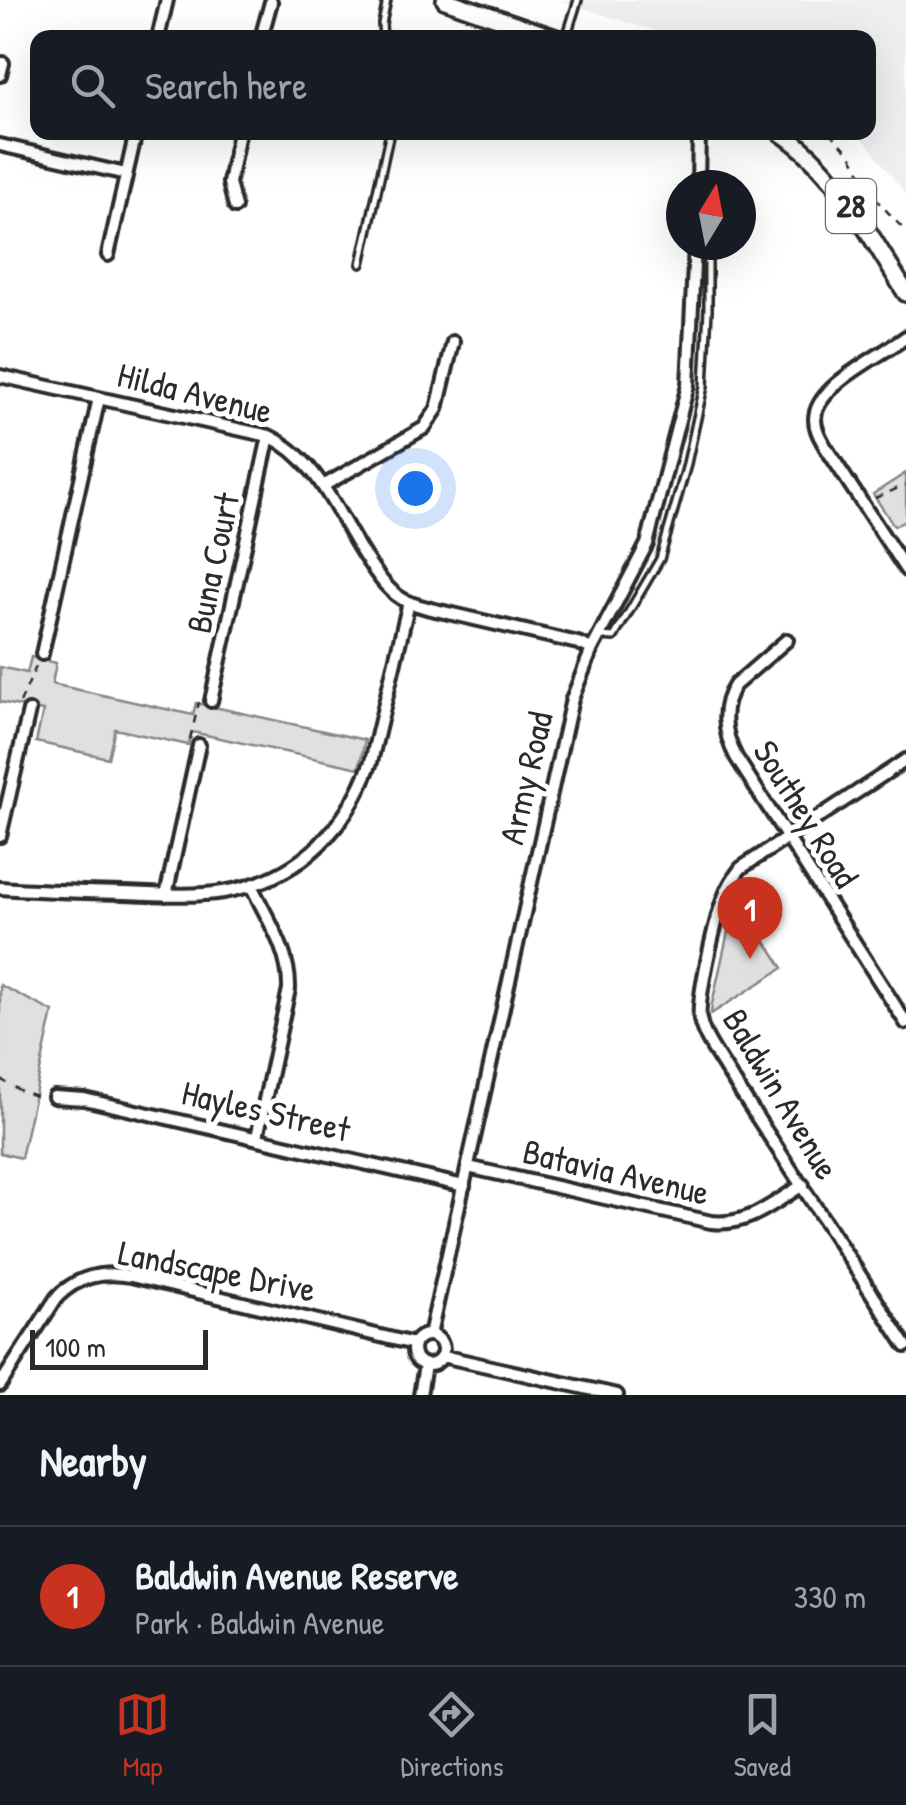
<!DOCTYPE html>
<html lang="en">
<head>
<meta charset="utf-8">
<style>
  body { margin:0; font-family:"Patrick Hand",sans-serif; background:#242831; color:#f1f3f6 }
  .compass { position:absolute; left:666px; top:170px; width:90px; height:90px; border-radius:50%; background:#171b24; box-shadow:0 10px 40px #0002; rotate:10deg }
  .scale { position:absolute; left:30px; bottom:25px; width:178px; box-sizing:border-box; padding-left:10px; border:5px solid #2b2b2b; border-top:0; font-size:28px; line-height:35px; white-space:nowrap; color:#2b2b2b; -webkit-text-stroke:8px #fff; paint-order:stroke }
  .you { position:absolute; left:415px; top:488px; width:35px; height:35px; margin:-25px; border:8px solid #fff; border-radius:50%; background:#1a73e8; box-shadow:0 0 0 15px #1a73e833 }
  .badge { display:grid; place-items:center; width:65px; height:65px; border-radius:50%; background:#c8321e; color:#fff; font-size:32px; font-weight:700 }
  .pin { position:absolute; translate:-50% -82px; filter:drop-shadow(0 2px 5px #0008) }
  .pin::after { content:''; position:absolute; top:52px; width:35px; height:30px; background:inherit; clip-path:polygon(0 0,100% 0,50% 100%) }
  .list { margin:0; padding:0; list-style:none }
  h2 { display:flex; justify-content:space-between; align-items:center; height:130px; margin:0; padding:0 40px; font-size:42px }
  h2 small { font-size:32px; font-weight:400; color:#9ea1a6 }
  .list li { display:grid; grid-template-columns:65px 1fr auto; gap:30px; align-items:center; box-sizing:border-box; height:140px; padding:0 40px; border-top:2px solid #363941 }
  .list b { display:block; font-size:38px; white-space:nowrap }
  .list p { margin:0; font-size:32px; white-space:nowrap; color:#9ea1a6 }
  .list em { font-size:32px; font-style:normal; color:#9ea1a6 }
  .icon { flex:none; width:55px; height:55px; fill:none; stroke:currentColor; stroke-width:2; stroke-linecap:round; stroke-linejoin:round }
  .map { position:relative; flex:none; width:906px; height:1395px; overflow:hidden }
  .search { position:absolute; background:#171b24; box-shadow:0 10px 40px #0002; left:30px; right:30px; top:30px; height:110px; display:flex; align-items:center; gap:25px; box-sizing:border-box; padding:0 35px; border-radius:20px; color:#9ea1a6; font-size:38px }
  .sheet { height:270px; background:#171b24 }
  nav { display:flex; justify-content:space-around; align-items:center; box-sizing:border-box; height:140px; border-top:2px solid #363941; background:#171b24; font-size:28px; color:#9ea1a6 }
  nav a { display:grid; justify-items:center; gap:5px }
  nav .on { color:#c8321e }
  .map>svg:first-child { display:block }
</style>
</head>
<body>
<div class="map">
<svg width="906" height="1395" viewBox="0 0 906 1395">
  <rect width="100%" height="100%" fill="#fff"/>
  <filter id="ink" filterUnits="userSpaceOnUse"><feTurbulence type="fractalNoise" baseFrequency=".01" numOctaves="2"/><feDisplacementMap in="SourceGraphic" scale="20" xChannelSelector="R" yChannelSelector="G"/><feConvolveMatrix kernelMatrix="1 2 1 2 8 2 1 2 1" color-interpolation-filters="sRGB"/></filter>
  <g filter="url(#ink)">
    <!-- built -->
    <path fill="#efefef" d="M558,0H906V195L866,142L854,133L868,132V38L673,37Z"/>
    <!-- green -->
    <path fill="#e0e0e0" stroke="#868686" stroke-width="2.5" d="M906,473V521L894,526L873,494Z
      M31,657L56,663L52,684L193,715L196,703L365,740L359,768L192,732L188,745L115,729L108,758L36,742L43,711L0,702V667L27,673Z
      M736,896L783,968L711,1014L712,1004Z
      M0,985L53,1012L21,1158L0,1153Z"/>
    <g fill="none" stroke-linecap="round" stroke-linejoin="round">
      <!-- lane casing -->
      <g stroke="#2b2b2b" stroke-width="12">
        <path id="lane" d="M383,38L382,24L387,0
          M566,38L578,0
          M361,264L390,132
          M599,636L614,637L660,559L686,468L704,386L708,310V245"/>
      </g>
      <!-- street casing -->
      <g stroke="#2b2b2b" stroke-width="18">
        <path id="street" d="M158,38L167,0
          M261,38L271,2
          M0,75L3,63
          M0,145L126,174
          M698,185L699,132
          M235,207L229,183L239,132
          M108,255L136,132
          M906,337C881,356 815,386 815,419C815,430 821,439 826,448L906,570
          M0,376L269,436C319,460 336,513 365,557C376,573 389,594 408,602C415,605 424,607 431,609L578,643L592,649
          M323,486L424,428L437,409L453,342
          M787,640L735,685C720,707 724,734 736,757L906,1023
          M42,654L99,398
          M211,701L269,436
          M906,760L741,868C734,877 729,884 725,895C716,916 697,998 700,1019C703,1036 716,1053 725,1068L906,1346
          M0,836L29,711
          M251,885C267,919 290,951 289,989L257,1137
          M0,888C41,891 82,892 123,893C156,894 190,897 223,892C299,879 345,832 371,762L409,602
          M166,895L199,745
          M54,1097L84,1099L464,1186
          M468,1167L711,1222C749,1226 771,1204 803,1185
          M413 1350a15 15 0 1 1 30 0a15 15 0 1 1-30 0Z
          M430,1335L572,699L592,649L647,544L688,385L695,245
          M442,1356L617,1395
          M0,1385L57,1297C78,1276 102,1271 131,1276L414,1344
          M420,1395L425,1365"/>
      </g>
      <!-- primary casing -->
      <g stroke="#2b2b2b" stroke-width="22">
        <path id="primary" d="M445,0L555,38
          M780,132C837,170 870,236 906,293"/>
      </g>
      <!-- path -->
      <path stroke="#2b2b2b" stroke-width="2.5" stroke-dasharray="8 8" stroke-linecap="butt" d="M830,132L852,156L873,196L906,232
        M875,498L906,485
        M20,703L37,664
        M190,739L199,702
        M0,1079L19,1090L36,1096"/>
      <!-- lane -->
      <use href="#lane" stroke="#fff" stroke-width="5"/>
      <!-- street -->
      <use href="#street" stroke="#fff" stroke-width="10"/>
      <!-- primary -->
      <use href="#primary" stroke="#fff" stroke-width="15"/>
    </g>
  </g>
  <g text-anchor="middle" stroke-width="10" stroke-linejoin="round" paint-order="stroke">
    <!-- shield labels -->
    <rect fill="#fff" stroke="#6b6b6b" stroke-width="2.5" x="826" y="179" width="50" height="54" rx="8"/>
    <g font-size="32" font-weight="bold" fill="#2b2b2b">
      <text x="851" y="217">28</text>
    </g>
    <!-- street labels -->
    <g font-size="35" fill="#2b2b2b" stroke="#fff">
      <text transform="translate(195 393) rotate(14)" y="12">Hilda Avenue</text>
      <text transform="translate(213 563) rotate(-78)" y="12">Buna Court</text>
      <text transform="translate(526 778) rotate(-77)" y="12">Army Road</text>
      <text transform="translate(806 814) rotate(58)" y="12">Southey Road</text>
      <text transform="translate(781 1094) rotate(59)" y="12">Baldwin Avenue</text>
      <text transform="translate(266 1111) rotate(13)" y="12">Hayles Street</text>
      <text transform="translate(616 1172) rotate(13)" y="12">Batavia Avenue</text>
      <text transform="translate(217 1271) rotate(11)" y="12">Landscape Drive</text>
    </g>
  </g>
</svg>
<svg class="compass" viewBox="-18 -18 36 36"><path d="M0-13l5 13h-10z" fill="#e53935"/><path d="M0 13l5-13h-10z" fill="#9ea1a6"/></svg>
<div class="scale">100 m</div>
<div class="you"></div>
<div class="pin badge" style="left:750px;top:959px">1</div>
<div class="search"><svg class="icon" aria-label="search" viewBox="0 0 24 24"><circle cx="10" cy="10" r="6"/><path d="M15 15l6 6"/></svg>Search here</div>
</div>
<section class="sheet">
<h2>Nearby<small></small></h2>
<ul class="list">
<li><span class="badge">1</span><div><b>Baldwin Avenue Reserve</b><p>Park · Baldwin Avenue</p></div><em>330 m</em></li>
</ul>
</section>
<nav>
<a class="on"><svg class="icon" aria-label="map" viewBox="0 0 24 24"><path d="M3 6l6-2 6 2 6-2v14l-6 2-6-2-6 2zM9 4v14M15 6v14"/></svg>Map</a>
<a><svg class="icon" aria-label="directions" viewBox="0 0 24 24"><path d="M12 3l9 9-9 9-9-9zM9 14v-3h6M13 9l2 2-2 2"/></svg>Directions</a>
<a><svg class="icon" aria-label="saved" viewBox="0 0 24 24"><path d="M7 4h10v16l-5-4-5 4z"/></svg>Saved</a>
</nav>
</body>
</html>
